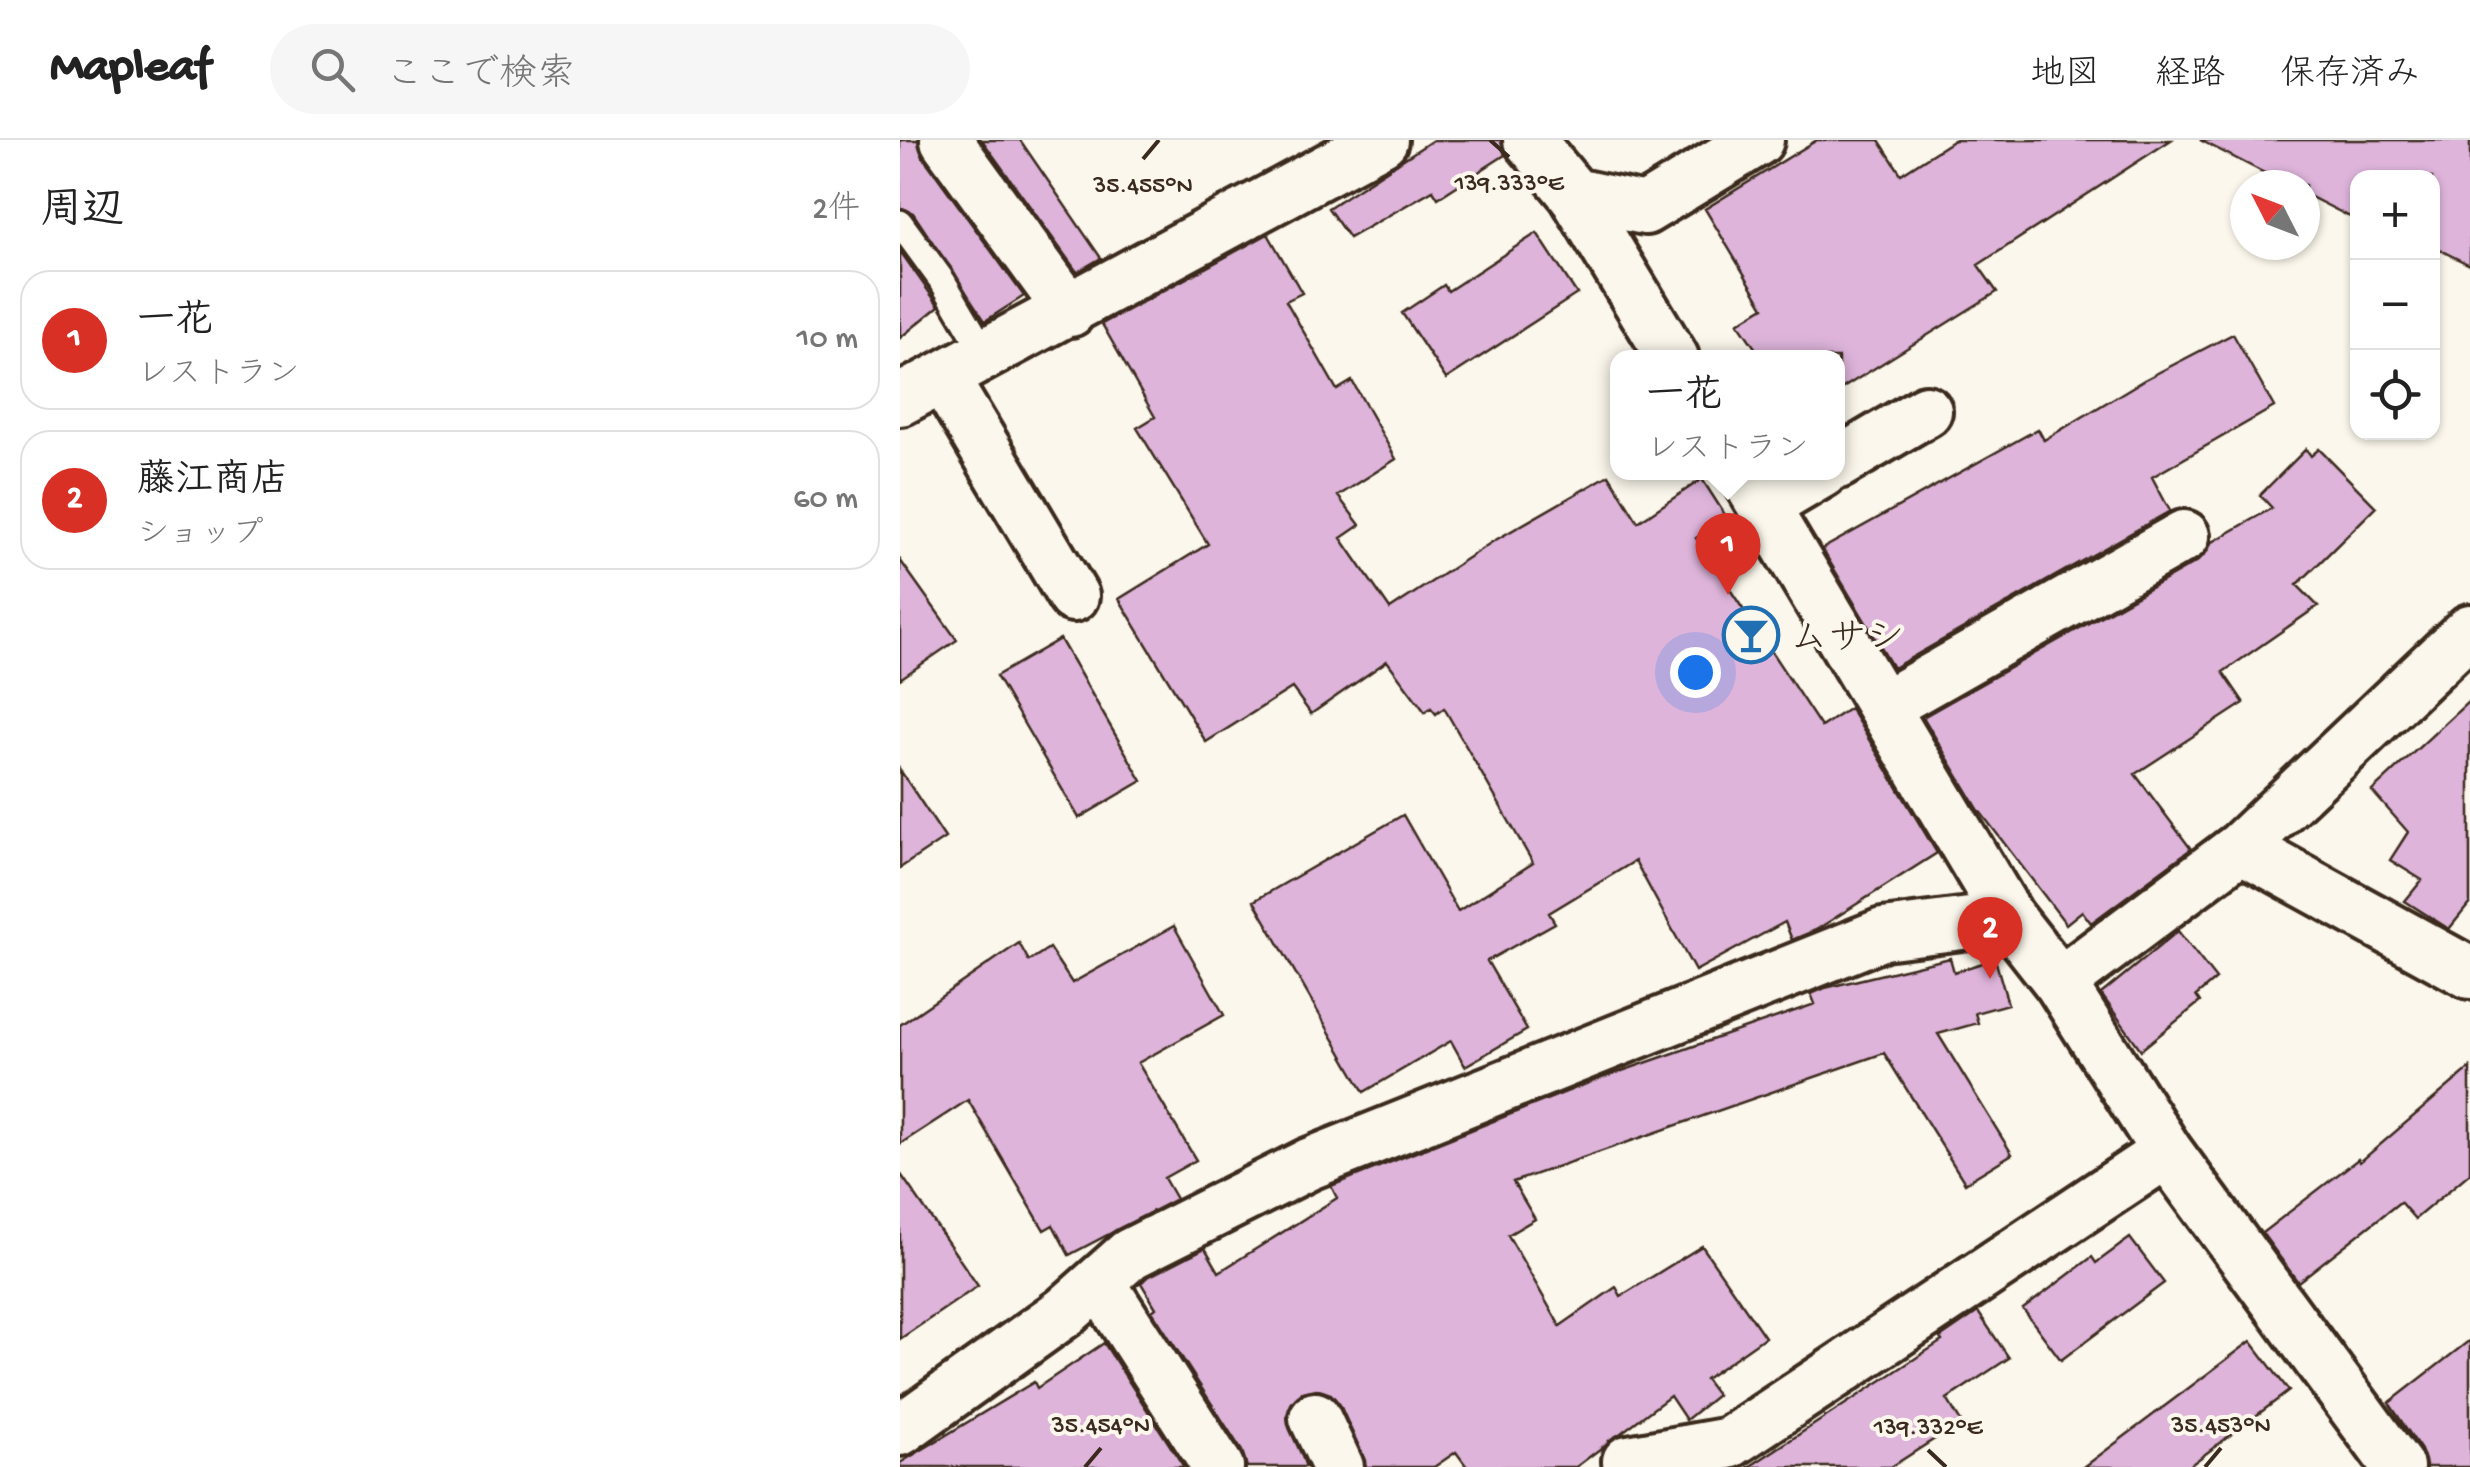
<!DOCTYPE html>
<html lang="ja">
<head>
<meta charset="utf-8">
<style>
  body { margin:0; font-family:"Gochi Hand","Klee One",sans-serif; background:#f6f6f6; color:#222 }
  .controls { position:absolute; right:30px; top:30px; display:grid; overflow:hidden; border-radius:20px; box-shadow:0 2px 8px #0004 }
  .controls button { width:90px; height:90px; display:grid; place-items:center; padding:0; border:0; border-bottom:2px solid #e0e0e0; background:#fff; color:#222; font:50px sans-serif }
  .compass { position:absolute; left:1330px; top:30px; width:90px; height:90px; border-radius:50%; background:#fff; box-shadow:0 2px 8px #0004; rotate:312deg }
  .you { position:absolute; left:795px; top:532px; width:35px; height:35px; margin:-25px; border:8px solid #fff; border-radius:50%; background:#1a73e8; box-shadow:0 0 0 15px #1a73e833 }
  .badge { display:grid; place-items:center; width:65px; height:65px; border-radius:50%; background:#d93025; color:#fff; font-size:32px; font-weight:700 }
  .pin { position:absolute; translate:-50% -82px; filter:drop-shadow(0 2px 5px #0008) }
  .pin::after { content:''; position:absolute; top:52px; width:35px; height:30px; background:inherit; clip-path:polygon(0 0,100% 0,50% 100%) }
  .popup { position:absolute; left:710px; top:210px; width:235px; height:130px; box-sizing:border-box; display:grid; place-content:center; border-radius:20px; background:#fff; filter:drop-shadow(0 2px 8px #0005); font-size:32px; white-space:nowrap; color:#767676 }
  .popup b { font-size:38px; color:#222 }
  .popup::after { content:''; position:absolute; left:50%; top:100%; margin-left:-20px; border:20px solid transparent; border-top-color:#fff }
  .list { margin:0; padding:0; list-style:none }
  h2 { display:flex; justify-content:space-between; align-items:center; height:130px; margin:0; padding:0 40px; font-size:42px }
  h2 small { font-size:32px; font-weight:400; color:#767676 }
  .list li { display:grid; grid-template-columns:65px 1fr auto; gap:30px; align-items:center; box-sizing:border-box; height:140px; margin:0 20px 20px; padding:0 20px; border:2px solid #e0e0e0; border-radius:30px }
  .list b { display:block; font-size:38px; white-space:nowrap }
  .list p { margin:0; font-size:32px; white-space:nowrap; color:#767676 }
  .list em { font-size:32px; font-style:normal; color:#767676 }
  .icon { flex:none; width:55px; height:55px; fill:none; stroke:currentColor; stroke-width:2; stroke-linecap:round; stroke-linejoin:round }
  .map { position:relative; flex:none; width:1570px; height:1327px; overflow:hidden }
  header { display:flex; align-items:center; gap:60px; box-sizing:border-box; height:140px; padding:0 50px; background:#fff; border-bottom:2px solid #e0e0e0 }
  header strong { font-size:48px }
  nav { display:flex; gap:55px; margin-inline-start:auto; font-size:35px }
  .search { width:700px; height:90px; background:#f6f6f6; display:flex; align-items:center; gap:25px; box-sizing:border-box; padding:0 35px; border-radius:55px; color:#767676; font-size:38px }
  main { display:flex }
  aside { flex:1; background:#fff }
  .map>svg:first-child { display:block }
</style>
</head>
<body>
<header>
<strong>Mapleaf</strong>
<div class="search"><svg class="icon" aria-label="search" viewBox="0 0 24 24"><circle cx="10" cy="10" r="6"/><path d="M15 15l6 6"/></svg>ここで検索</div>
<nav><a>地図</a><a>経路</a><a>保存済み</a></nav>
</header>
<main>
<aside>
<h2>周辺<small>2件</small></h2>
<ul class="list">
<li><span class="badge">1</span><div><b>一花</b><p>レストラン</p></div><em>10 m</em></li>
<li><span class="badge">2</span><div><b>藤江商店</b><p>ショップ</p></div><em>60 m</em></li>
</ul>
</aside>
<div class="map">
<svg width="1570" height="1327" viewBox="0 0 1570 1327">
  <rect width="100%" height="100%" fill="#fbf7ec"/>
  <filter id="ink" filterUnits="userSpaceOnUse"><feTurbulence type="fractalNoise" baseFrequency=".01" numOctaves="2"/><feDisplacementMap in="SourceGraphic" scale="20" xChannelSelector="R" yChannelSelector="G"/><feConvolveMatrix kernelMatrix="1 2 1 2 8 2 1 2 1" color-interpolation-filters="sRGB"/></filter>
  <g filter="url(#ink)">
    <!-- building -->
    <path fill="#deb4db" stroke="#3b2a1e" stroke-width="2.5" d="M0,0H18L23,17L124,156L85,181L13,73L0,67Z
      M82,0H120L201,118L177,132Z
      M533,0H601L605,15L538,58L533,50L449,98L428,68Z
      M917,0H979L1001,34L1054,0H1271L1078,125L1097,152L938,251V218H862L838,183L864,167L805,69Z
      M1300,0H1570V125L1532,106V38H1458V81L1405,54V45H1388Z
      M637,93L677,154L546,239L502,173L544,145L548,151Z
      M368,94L402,153L386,161L437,250L452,241L496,319L438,356L460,385L441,398L490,469L592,402L709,335L738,382L802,339L827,378L796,398L921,587L950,568L1037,713L916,790L892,800L885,782L795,831L735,721L649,773L655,783L587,821L627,890L565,926L551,901L464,952L354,761L503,675L558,771L633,723L544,568L536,574L531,568L525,572L487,521L411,574L392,548L306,602L219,459L308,404L237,288L255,277L202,184Z
      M0,111L39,166L0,198Z
      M1333,194L1374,267L1252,337L1270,371L993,528L922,409L1138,289L1144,300L1244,240Z
      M1406,309L1411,316L1419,309L1476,367L1397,445L1418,466L1323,532L1344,563L1235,634L1291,709L1191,783L1182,771L1166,784L1078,669L1023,577L1298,421L1311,403L1372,368L1360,355Z
      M0,420L57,500L0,539Z
      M160,499L242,641L179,678L96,536Z
      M1570,560V763L1549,789L1505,761L1522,740L1490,720L1508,692L1472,651Z
      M0,630L45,698L0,728Z
      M274,786L324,875L238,923L296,1020L264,1038L276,1059L169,1115L153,1085L144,1090L68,960L0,1004V885L119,803L129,821L149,808L172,843Z
      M1278,791L1316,839L1296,856L1300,862L1241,910L1201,854Z
      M1050,818L1054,832L1095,819L1108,864L1075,873L1078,883L1038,894L1112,1014L1065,1043L984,913L613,1042L635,1079L608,1095L660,1186L716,1147L721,1156L802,1106L865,1197L805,1239L817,1255L786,1280L770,1256L676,1327H567L556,1312L534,1327H466L440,1265L431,1254L416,1249L402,1252L387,1275L406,1327H347L342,1311L252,1171L256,1168L241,1143L246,1138L305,1108L319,1132L437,1058L431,1046L696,940L915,864L911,854L925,848Z
      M1570,928V1033L1515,1079L1500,1062L1398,1142L1362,1093L1458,1019L1460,1022Z
      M0,1033L78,1146L0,1199Z
      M1230,1098L1264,1143L1161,1220L1123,1169L1192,1117L1196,1123Z
      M1078,1172L1109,1218L1047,1259L1061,1282L991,1327H849L1042,1201L1040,1198Z
      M1570,1200V1327H1526L1521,1310L1489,1263Z
      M1351,1201L1389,1251L1288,1327H1184Z
      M204,1203L284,1327H0V1323L134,1242L137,1248Z"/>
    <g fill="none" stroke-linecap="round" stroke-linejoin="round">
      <!-- service casing -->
      <g stroke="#3b2a1e" stroke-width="32">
        <path id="service" d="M0,83L43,142L86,215"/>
      </g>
      <!-- minor casing -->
      <g stroke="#3b2a1e" stroke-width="58">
        <path id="minor" d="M46,0L170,171
          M629,0L674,54L773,218
          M674,54L745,69L858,0
          M43,238L173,456
          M0,260L482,0
          M938,323L1026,271
          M843,332L1109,778L1160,843L1267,1012L1498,1327
          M863,367L922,332
          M983,567L1284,396
          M1341,707L1570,833
          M1160,843L1341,707L1570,490
          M200,1143L318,1327
          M415,1278L438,1327
          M0,1290L166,1171L230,1114L409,1024L983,794L1109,778
          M728,1321L829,1303L1267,1012"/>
      </g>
      <!-- service -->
      <use href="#service" stroke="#fbf7ec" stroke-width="25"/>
      <!-- minor -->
      <use href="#minor" stroke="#fbf7ec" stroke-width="50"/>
    </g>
  </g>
  <!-- ticks -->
  <path fill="none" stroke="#3b2a1e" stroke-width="4" d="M590,0L609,17M243,19L259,0M1028,1310L1046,1327M185,1327L201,1308M1305,1327L1321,1308"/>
  <!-- icons -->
  <defs>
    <g id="bar-ring" transform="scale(2.875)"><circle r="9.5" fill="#fbf7ec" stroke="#1f6fb2" stroke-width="1.5"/><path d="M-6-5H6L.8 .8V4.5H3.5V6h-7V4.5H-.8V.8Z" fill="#1f6fb2"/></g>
  </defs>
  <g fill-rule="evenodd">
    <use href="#bar-ring" x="851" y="495"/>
  </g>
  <g text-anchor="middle" stroke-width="8" stroke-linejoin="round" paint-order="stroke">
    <!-- poi labels -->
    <g font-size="38" fill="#3b2a1e" stroke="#fbf7ec" text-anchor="start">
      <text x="890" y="508">ムサシ</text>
    </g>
  </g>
  <g font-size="25" text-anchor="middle" fill="#3b2a1e" stroke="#fbf7ec" stroke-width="8" stroke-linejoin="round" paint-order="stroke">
    <text x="609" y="50">139.333°E</text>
    <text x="243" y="52">35.455°N</text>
    <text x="201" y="1292">35.454°N</text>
    <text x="1321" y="1292">35.453°N</text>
    <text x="1028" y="1294">139.332°E</text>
  </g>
</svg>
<div class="controls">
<button>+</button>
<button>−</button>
<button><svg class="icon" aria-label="locate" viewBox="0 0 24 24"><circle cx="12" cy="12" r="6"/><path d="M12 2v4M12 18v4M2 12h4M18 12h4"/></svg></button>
</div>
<svg class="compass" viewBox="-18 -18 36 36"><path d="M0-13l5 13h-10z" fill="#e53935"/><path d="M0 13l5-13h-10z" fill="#767676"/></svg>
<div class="you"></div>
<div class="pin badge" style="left:828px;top:455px">1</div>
<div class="popup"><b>一花</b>レストラン</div>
<div class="pin badge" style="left:1090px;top:839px">2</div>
</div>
</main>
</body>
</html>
